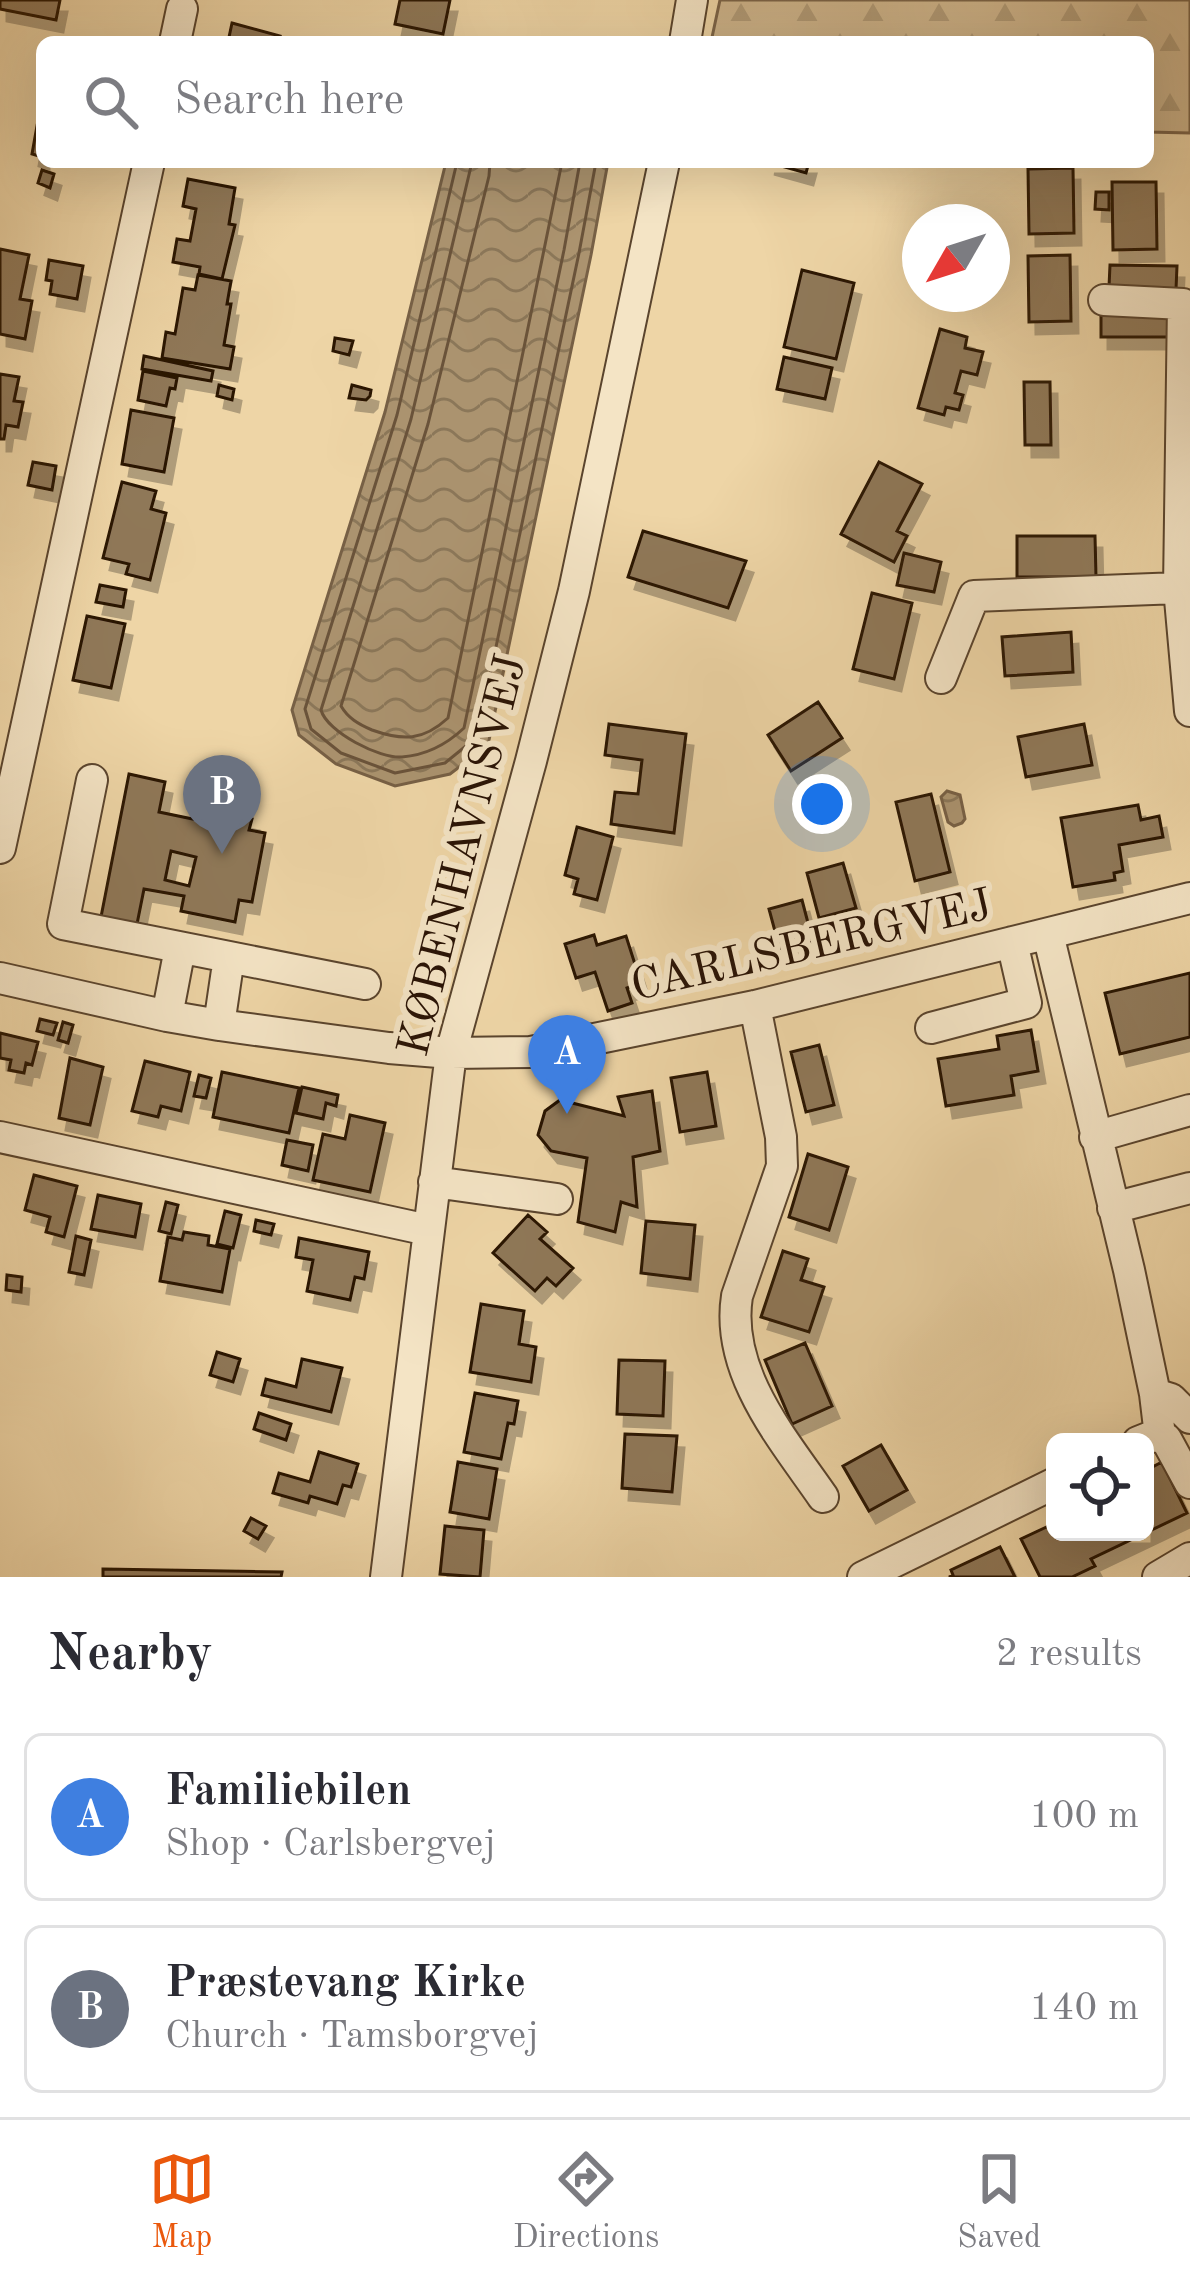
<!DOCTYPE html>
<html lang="en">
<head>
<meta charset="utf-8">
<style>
  body { margin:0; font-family:"Old Standard TT",serif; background:#f7f7f7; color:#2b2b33 }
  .controls { position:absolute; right:36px; bottom:36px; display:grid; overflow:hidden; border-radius:18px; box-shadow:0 12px 48px #0002 }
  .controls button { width:108px; height:108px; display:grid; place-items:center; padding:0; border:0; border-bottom:3px solid #e1e1e2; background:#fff; color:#2b2b33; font:60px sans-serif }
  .compass { position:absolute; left:902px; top:204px; width:108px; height:108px; border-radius:50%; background:#fff; box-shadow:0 12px 48px #0002; rotate:231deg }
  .you { position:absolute; left:822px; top:804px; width:42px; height:42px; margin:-30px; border:9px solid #fff; border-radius:50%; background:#1a73e8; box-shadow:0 0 0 18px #1a73e833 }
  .badge { display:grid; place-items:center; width:78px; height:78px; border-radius:50%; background:#ea580c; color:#fff; font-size:39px; font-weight:700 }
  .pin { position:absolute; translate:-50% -99px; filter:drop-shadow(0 3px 6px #0008) }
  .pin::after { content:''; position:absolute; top:63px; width:42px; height:36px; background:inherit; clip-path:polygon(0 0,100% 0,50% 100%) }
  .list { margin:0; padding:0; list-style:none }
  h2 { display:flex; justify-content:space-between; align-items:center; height:156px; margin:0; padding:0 48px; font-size:51px }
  h2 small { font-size:39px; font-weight:400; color:#7c7c81 }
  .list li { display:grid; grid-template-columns:78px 1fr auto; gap:36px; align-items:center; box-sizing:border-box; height:168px; margin:0 24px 24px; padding:0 24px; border:3px solid #e1e1e2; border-radius:18px }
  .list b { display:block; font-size:45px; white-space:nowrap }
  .list p { margin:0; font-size:39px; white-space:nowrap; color:#7c7c81 }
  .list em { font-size:39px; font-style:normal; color:#7c7c81 }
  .icon { flex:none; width:66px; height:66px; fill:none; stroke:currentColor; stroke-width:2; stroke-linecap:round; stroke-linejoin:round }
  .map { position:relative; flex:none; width:1190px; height:1577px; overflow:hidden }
  .search { position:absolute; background:#fff; box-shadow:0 12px 48px #0002; left:36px; right:36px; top:36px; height:132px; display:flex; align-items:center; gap:30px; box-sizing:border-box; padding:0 42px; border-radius:18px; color:#7c7c81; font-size:45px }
  .sheet { height:540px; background:#fff }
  nav { display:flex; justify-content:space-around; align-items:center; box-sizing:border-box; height:168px; border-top:3px solid #e1e1e2; background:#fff; font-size:33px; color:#7c7c81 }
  nav a { display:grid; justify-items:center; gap:6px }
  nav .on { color:#ea580c }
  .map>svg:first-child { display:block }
</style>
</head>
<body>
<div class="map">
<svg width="1190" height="1577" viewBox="0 0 1190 1577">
  <defs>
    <pattern id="forest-firs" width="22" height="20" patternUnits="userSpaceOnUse" patternTransform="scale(3)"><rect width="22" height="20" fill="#cdb48b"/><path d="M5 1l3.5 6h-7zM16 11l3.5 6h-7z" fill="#b09a76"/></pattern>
    <pattern id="water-waves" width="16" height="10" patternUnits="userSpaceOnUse" patternTransform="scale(3)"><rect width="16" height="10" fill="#ab936f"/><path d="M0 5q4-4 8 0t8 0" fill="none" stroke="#8b7759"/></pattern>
    <filter id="shadow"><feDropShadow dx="7" dy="12" stdDeviation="0" flood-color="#0004"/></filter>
  </defs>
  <rect width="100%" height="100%" fill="#eed5a6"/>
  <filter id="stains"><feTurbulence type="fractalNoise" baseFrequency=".00167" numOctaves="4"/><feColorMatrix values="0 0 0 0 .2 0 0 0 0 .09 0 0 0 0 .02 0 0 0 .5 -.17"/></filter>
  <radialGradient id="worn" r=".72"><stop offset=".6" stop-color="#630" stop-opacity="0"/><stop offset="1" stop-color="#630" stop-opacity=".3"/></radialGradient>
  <!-- forest -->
  <path fill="url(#forest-firs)" stroke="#7b6448" stroke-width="3" d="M720,0H1190V133L1148,132V42H711Z"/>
  <!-- water -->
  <path fill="url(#water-waves)" stroke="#776045" stroke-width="3" d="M446,162H608L591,255L488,745L450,774L395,786L336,764L299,735L292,710L385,412Z
    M947,791L960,795L965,819L962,823L954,826L948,822L941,797Z"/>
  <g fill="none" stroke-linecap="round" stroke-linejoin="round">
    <!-- shore -->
    <path stroke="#6a533a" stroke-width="3" d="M457,162L397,415L305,709L311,729L341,753L395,773L445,763L477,737L579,253L596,162
      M472,162L411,419L321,710C327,732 380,759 402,757C427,755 446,745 464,728L564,250L580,162
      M490,162L489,176L428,424L341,706C348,718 358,724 372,730C403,741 423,741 448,718L562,162"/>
  </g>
  <!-- building -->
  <path fill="#8f7859" stroke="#291305" stroke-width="3" fill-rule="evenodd" filter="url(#shadow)" d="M0,0H60L56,20L0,9Z
    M400,0H450L443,34L395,24Z
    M232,23L280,36L278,42H228Z
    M42,98V157L32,154Z
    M767,162H809L806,173Z
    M1073,168L1074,233L1029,234L1028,169Z
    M42,170L54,174L50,188L38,183Z
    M188,179L235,188L229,224L235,225L222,279L199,274L200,267L173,262L177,239L190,241L196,209L183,206Z
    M1112,182H1156L1157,249L1113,250Z
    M1096,192H1109V210L1095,209Z
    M0,249L29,255L20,299L32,301L25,339L0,334Z
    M1070,255L1071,321L1029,322L1028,256Z
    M49,260L83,266L77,299L50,294L52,281L46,280Z
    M1110,265L1177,266L1176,289L1109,287Z
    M802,270L854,283L836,359L784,347Z
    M198,275L231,281L227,304H231L224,345L234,347L230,369L162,358L166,332L175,334L183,288L195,290Z
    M1101,315L1168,316V337H1101Z
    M940,329L967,337L965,348L983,352L977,375L961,371L955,393L963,395L959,410L946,407L944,415L918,408Z
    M335,338L353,341L349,355L333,351Z
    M144,356L213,371L211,381L142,369Z
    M784,357L832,368L825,399L777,389Z
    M143,371L177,378L175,389L170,388L166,406L138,400Z
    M0,374L19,377L14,401L23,402L18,427L6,425L4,439H0Z
    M1024,382H1050L1051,445H1025Z
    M219,385L234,389L232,400L217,396Z
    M352,385L371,390L370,396L366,400L349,398Z
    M131,410L174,418L164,472L122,464Z
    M33,462L56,466L52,490L28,485Z
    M879,462L922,484L897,531L907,536L894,562L841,534Z
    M122,482L156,491L151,509L166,513L150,580L126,574L129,564L103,558Z
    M643,531L746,561L728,608L628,577Z
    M1017,536H1095L1096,577H1017Z
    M904,553L941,562L934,592L897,585Z
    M100,585L126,590L123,607L96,602Z
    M872,593L912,603L894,679L853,669Z
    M87,616L125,624L111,688L73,680Z
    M1071,632L1073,672L1005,676L1002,637Z
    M818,702L842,738L791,771L768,735Z
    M609,724L686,734L674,833L611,824L615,792L638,794L642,760L605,755Z
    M1084,724L1092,765L1026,777L1018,737Z
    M129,774L165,782L159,812L207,822L209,811L252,819L249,830L265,833L252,902L239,900L235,922L181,911L184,896L144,889L136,929L100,922ZM171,851L196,857L189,886L165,880Z
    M931,794L950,872L915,881L896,802Z
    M1138,805L1141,820L1159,816L1163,837L1119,845L1123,871L1114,873L1115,880L1073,887L1061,818Z
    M577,827L613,837L597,900L574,894L578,879L565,875Z
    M843,863L856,908L819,918L807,873Z
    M802,900L813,942L780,950L769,909Z
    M594,935L597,945L626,936L641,983L627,988L632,1003L608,1011L595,972L576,978L565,944Z
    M1190,973V1037L1120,1054L1105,993Z
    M40,1019L57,1023L53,1035L37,1031Z
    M63,1022L73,1025L68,1043L58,1040Z
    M1031,1030L1038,1071L1011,1076L1014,1095L946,1106L938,1059L999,1049L997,1036Z
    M0,1033L38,1042L32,1065L26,1063L24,1073L9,1070L11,1060L0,1058Z
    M819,1045L834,1105L806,1112L791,1052Z
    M70,1058L103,1067L90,1125L59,1118Z
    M145,1061L190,1072L181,1111L161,1106L158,1117L132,1111Z
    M222,1072L299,1088L289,1133L213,1117Z
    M707,1072L716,1126L680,1132L671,1078Z
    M199,1075L211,1078L206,1098L194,1096Z
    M302,1087L338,1095L336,1106L326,1103L323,1119L296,1113Z
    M652,1091L660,1151L633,1157L637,1207L621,1202L615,1232L578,1222L587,1158L551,1151L538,1135L545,1111L560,1100L624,1116L618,1097Z
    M350,1115L385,1123L370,1192L313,1180L323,1134L345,1139Z
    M287,1140L313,1145L308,1171L282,1165Z
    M808,1154L848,1167L829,1230L789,1217Z
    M34,1175L77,1186L64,1237L46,1232L50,1217L25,1210Z
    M98,1195L141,1204L135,1237L91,1229Z
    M166,1202L178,1205L171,1234L159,1231Z
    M225,1211L241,1215L233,1248L217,1244Z
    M528,1215L547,1232L540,1239L573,1268L556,1286L547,1278L535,1291L493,1253Z
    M256,1220L274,1224L271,1235L254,1231Z
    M646,1221L695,1225L690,1279L641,1273Z
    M184,1232L209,1236L208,1245L230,1249L222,1292L160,1281L168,1237L182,1240Z
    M76,1236L91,1240L84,1275L69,1272Z
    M299,1238L369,1252L364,1279L355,1277L350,1300L307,1291L313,1260L296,1257Z
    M783,1251L808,1259L801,1280L824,1287L809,1332L761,1317Z
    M7,1275L22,1277L21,1292L6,1290Z
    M481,1304L524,1311L519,1344L536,1347L531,1382L470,1372Z
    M805,1343L832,1406L792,1424L765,1360Z
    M217,1352L240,1359L233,1382L210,1375Z
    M302,1359L342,1368L331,1412L262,1395L266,1379L296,1387Z
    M619,1360L665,1361L663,1416L617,1414Z
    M475,1393L518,1401L514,1424L508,1423L501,1459L464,1452Z
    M259,1413L291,1424L286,1440L254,1429Z
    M625,1434L677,1436L672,1492L622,1488Z
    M881,1445L907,1490L869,1511L843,1466Z
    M319,1452L358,1464L351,1487L343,1485L337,1504L310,1496L308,1503L273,1493L279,1473L310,1482Z
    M458,1462L497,1469L489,1519L450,1512Z
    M1162,1462L1187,1513L1091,1559L1095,1566L1072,1577H1040L1021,1539L1055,1523V1532H1145V1471Z
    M251,1518L266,1526L258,1539L244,1531Z
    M445,1526L484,1530L480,1577L440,1574Z
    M1000,1547L1015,1577H949L953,1575L951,1570Z
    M103,1569L282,1572L281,1577H103Z"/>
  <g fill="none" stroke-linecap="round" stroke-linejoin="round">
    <!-- minor casing -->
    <g stroke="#5a442d" stroke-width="34">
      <path id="minor" d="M175,42L182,9
        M685,42L692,0
        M1104,300L1183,304L1179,588L1190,711
        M941,678L974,596L1179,588
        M92,780L63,924L365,984
        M0,848L149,162
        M1048,934L1129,1270L1155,1394L1160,1436
        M0,978L167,1016L219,1025L389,1048L451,1053L531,1052L755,1006L1190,898
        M755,1006L781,1137L782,1166L737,1296C725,1372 783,1439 823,1497
        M167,1016L180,948
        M219,1025L229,957
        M931,1028L1026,1003L1012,942
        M0,1137L428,1230
        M1095,1137L1190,1110
        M434,1182L557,1199
        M1113,1208L1190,1188
        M1155,1394L1171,1399L1190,1418
        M1138,1442L1153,1436L1166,1439L1190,1483
        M386,1577L451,1053L531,761L574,591L664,162
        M863,1577L1055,1483
        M1158,1577L1190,1558"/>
    </g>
    <!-- minor -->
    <use href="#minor" stroke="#f4e4c5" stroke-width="30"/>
  </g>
  <g text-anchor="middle" stroke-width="12" stroke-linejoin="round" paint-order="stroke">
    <!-- street labels -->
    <g font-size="45" fill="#291305" stroke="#f4e4c5">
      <text transform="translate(460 855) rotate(-76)" y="16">KØBENHAVNSVEJ</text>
      <text transform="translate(811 943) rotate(-13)" y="16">CARLSBERGVEJ</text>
    </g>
  </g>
  <rect width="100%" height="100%" filter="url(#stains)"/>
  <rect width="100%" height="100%" fill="url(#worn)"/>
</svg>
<div class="controls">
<button><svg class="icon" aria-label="locate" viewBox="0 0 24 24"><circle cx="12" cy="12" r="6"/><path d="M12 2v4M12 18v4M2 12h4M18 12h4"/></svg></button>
</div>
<svg class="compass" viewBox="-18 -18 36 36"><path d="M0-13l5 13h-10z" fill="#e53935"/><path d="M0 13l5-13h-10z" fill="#7c7c81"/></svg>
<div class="you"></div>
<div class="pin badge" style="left:567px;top:1114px;background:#3f7fe0">A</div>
<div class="pin badge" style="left:222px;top:854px;background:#6b7280">B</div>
<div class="search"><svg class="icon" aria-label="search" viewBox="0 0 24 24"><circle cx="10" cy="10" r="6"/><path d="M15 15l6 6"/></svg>Search here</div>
</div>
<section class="sheet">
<h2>Nearby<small>2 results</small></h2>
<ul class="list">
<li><span class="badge" style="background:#3f7fe0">A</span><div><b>Familiebilen</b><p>Shop · Carlsbergvej</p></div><em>100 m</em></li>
<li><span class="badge" style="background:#6b7280">B</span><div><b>Præstevang Kirke</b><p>Church · Tamsborgvej</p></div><em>140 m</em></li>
</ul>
</section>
<nav>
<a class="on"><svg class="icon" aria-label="map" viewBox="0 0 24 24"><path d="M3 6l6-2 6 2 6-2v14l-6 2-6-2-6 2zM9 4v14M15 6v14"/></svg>Map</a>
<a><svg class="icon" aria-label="directions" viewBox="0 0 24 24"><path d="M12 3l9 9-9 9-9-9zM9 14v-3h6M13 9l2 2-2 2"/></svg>Directions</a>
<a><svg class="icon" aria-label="saved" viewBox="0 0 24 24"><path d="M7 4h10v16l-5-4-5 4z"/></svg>Saved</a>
</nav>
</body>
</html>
